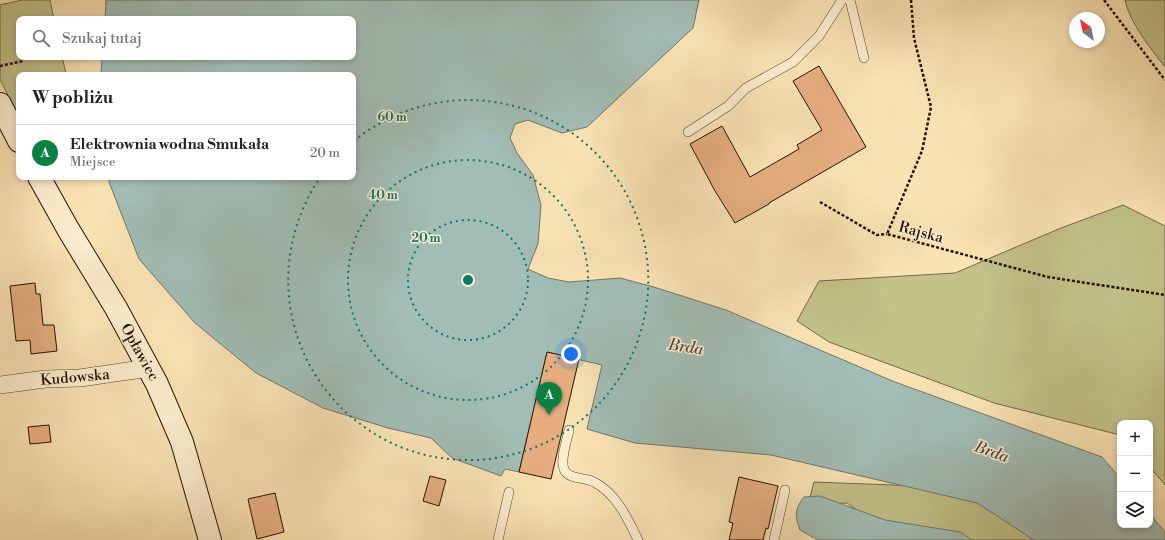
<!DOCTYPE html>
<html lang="pl">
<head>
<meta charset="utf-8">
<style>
  body { margin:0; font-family:"Libre Bodoni",serif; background:#f2f2f2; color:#222 }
  .controls { position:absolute; right:12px; bottom:12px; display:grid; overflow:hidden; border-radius:8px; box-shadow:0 2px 6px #0003 }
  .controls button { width:36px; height:36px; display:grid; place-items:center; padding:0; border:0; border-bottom:1px solid #e0e0e0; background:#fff; color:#222; font:20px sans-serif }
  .compass { position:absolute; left:1069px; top:12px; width:36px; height:36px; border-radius:50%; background:#fff; box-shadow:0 2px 6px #0003; rotate:327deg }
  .you { position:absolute; left:571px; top:354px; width:14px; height:14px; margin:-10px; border:3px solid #fff; border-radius:50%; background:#1a73e8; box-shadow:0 0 0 6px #1a73e833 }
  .badge { display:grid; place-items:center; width:26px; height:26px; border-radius:50%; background:#0b8043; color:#fff; font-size:13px; font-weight:700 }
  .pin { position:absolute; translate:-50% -33px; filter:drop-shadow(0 1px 2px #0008) }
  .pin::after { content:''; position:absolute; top:21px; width:14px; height:12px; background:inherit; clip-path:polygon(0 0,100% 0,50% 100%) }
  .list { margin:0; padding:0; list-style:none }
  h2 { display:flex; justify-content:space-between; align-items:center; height:52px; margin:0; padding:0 16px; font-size:17px }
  h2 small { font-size:13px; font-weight:400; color:#767676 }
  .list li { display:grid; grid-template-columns:26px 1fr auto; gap:12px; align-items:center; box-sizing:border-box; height:56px; padding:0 16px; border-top:1px solid #e0e0e0 }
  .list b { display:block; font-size:15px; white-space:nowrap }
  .list p { margin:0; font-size:13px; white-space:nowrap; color:#767676 }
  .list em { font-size:13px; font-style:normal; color:#767676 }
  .icon { flex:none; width:22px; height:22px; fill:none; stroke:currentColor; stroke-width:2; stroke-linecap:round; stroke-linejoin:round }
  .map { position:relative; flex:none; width:1165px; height:540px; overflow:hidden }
  .search { position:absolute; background:#fff; box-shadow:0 2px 6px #0003; left:16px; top:16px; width:340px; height:44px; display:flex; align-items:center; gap:10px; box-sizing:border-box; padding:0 14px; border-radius:8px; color:#767676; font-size:15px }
  .panel { position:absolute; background:#fff; box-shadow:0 2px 6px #0003; left:16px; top:72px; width:340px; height:108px; border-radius:8px }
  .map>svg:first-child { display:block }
</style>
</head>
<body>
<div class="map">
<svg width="1165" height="540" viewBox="0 0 1165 540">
  <rect width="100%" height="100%" fill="#fae3b3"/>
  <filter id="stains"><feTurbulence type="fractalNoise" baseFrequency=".005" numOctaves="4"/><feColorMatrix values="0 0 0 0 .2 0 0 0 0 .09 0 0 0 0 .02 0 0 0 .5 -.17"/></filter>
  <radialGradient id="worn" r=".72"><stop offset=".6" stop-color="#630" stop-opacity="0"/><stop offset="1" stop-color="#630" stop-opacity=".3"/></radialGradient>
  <!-- green -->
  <path fill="#c2c289" stroke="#746946" d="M22,0H50L54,19H19V57H62L66,73V75H19V118L0,79V5Z
    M1125,0H1165V67C1151,49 1130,23 1125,0Z
    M1123,205L1165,226V485L1150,467V423H1120V435L994,403L829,342L797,321L819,281L955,273L1061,228Z
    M814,482L971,488L1060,540H948L879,526L847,503L808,505Z"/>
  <!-- water -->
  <path fill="#a1bdb5" stroke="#6f786e" d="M106,0H699L693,28L587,127L562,133L528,120L515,124L510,138L517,153L533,175L541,205L538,244L528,269L548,278L569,282L620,278L654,287L726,310L895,382L1102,457L1120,478V525H1150V514L1165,532V540H1034L977,503L771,455L635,443L587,429L602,365L547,352L519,472L505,469L501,476L452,458L431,438L388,428L323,408L256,373L195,323L139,259L109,182V177H353V75H101L102,57H353V19H105Z
    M820,496L885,520L960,532L972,540H818L800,530C795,516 794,510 804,497Z"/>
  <!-- building -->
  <path fill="#e6ae7f" stroke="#251004" d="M819,66L866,147L769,203V204L735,223L715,191L690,144L722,126L750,177L799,149L797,145L822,130L793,81Z
    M35,283L36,294H40L43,325H54L57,351L31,354L30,340L16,341L10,286Z
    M547,352L579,359L551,479L519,472Z
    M49,425L51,442L30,444L28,427Z
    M430,476L446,480L439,506L423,501Z
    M739,477L778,486L768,529L766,528L763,540H729L733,523L729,522Z
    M275,493L284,532L257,539L248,499Z"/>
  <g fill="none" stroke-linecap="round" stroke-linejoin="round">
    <!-- lane casing -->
    <g stroke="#5a4530" stroke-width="10">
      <path id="lane" d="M850,0L864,58
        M688,132L728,106L746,88L793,62L819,36L842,0
        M569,430C567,440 560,460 564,469C568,480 585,477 594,482C616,493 628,519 638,540
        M498,540L509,492
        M774,540L785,490"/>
    </g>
    <!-- street casing -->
    <g stroke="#5a4530" stroke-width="18">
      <path id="street" d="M0,385L45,379L80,378L149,368"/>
    </g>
    <!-- secondary casing -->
    <g stroke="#251004" stroke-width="24">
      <path id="secondary" d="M0,104L19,141
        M39,177L68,229L116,308L157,384L182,442L210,540"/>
    </g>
    <!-- path -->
    <path stroke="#251004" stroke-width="2.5" stroke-dasharray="3 2" stroke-linecap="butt" d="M911,0L914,38L931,107L922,151L887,234L1048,277L1165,295
      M1104,0L1165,80
      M0,66L23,61
      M820,202L877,235L887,234"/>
    <!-- lane -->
    <use href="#lane" stroke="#fcedce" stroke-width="9"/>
    <!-- street -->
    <use href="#street" stroke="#fcedce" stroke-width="17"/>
    <!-- secondary -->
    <use href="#secondary" stroke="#fcedce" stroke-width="22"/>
  </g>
  <!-- distance rings -->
  <g fill="none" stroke="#0f766e" stroke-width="2" stroke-dasharray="2 4">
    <circle cx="468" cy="280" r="60"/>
    <circle cx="468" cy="280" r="120"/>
    <path d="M354 141A180 180 0 1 1 320 178"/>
  </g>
  <g text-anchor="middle" stroke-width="3" stroke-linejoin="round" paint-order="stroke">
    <!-- street labels -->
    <g font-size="15" fill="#251004" stroke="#fcedce">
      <text transform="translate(921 232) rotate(15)" y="5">Rajska</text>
      <text transform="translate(140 352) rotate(61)" y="5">Opławiec</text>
      <text transform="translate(75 377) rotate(-5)" y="5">Kudowska</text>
    </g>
    <!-- water labels -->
    <g font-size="16" font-style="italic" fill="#504d42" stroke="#fcedce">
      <text transform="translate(686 346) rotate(9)" y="6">Brda</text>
      <text transform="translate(992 451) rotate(20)" y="6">Brda</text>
    </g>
  </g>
  <circle cx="468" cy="280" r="6" fill="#0f766e" stroke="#fcedce" stroke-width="2"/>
  <g font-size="12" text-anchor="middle" font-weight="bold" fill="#0f766e" stroke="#fcedce" stroke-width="3" stroke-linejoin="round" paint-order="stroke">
    <text x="392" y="121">60 m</text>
    <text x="383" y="199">40 m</text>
    <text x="426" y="242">20 m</text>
  </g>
  <rect width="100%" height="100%" filter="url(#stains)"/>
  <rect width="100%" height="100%" fill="url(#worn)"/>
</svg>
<div class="controls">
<button>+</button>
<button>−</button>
<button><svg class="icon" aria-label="layers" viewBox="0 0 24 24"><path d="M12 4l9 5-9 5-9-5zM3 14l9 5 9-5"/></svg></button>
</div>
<svg class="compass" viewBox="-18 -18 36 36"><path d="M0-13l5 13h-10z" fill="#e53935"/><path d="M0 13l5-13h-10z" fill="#767676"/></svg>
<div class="you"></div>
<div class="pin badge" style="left:549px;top:415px">A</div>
<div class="search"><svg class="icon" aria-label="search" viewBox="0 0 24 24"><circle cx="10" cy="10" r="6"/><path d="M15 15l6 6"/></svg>Szukaj tutaj</div>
<section class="panel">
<h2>W pobliżu<small></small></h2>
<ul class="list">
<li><span class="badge">A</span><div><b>Elektrownia wodna Smukała</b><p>Miejsce</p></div><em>20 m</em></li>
</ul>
</section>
</div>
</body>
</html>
